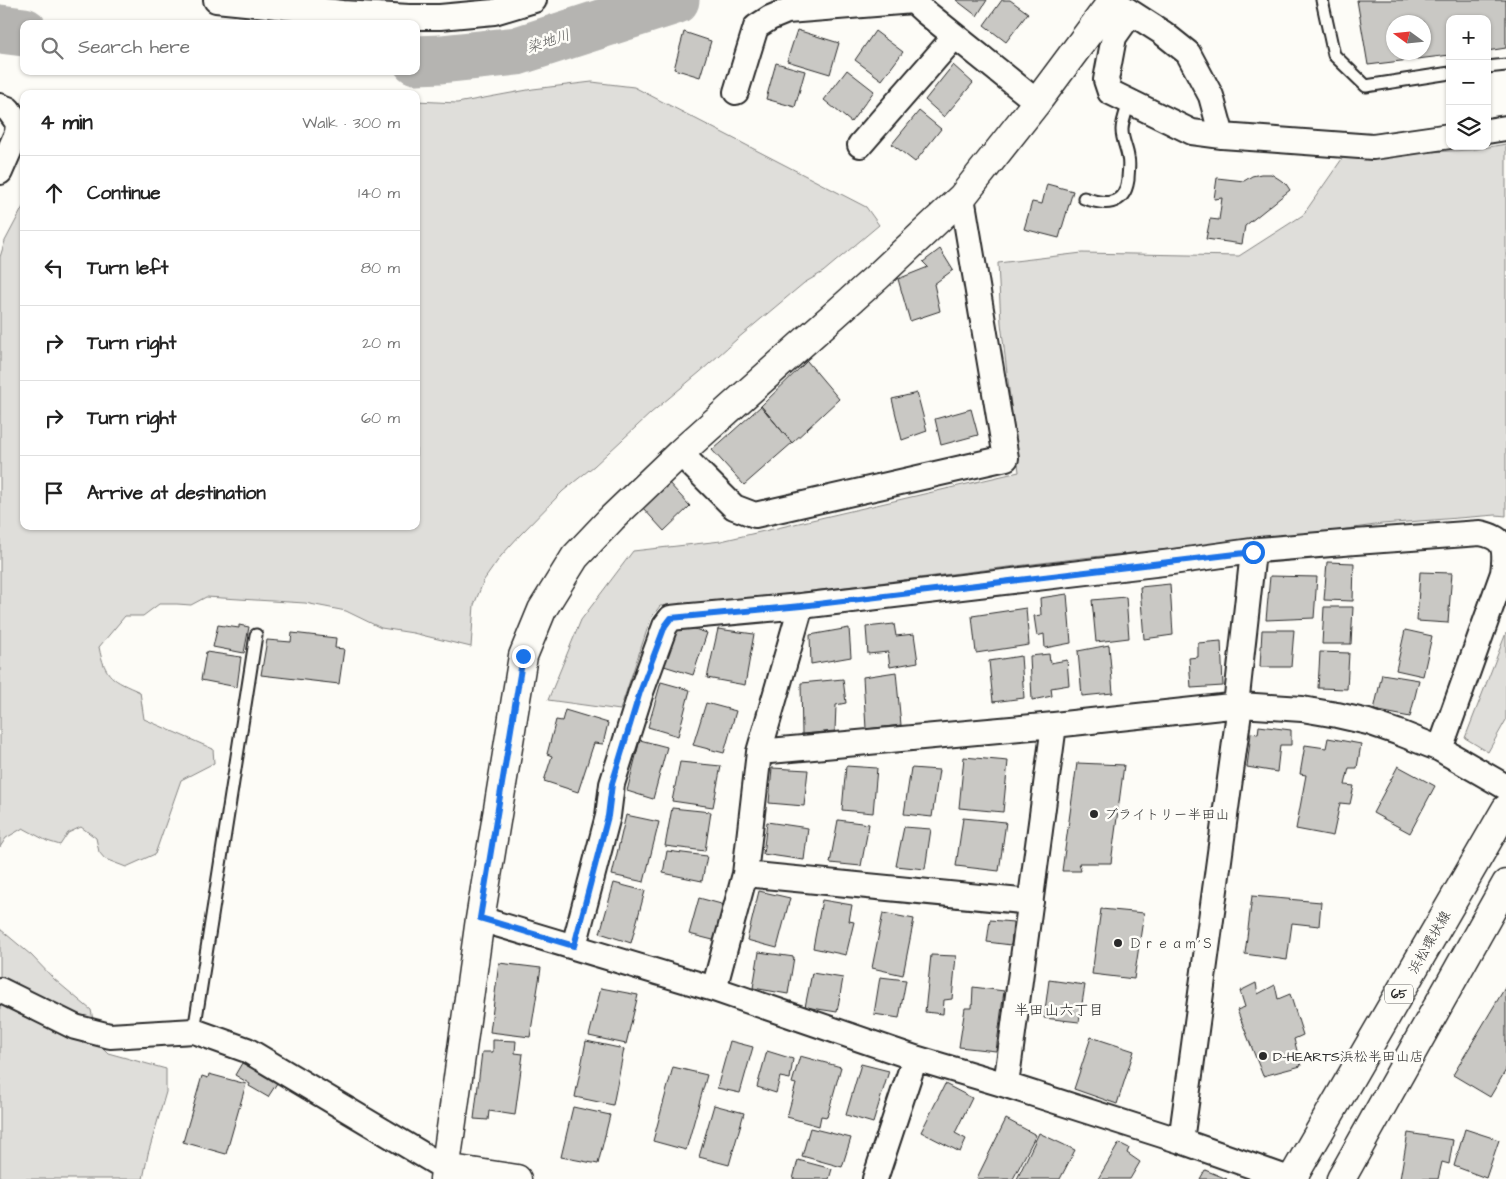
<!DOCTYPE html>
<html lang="en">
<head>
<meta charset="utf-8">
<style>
  body { margin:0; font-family:"Architects Daughter","Klee One",sans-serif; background:#f2f2f2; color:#222 }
  .controls { position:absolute; right:15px; top:15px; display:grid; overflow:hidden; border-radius:10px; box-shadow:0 1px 4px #0004 }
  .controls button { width:45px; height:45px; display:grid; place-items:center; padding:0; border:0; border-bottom:1px solid #e0e0e0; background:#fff; color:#222; font:25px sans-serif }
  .compass { position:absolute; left:1386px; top:15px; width:45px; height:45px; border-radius:50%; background:#fff; box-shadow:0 1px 4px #0004; rotate:285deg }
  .stop { position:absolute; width:15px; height:15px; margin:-11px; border:4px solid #1a73e8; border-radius:50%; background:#fff }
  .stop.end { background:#1a73e8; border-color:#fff; box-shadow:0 1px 5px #0008 }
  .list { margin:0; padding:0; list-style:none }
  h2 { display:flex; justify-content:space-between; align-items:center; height:65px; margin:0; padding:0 20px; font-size:21px }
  h2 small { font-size:16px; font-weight:400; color:#767676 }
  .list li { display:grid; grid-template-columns:32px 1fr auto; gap:15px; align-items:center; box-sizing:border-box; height:75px; padding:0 20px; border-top:1px solid #e0e0e0 }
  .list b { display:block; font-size:19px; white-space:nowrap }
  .list em { font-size:16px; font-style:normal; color:#767676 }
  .icon { flex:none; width:28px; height:28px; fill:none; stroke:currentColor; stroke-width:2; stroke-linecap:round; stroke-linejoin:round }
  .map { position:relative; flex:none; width:1506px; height:1179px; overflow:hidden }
  .search { position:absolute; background:#fff; box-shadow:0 1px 4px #0004; left:20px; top:20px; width:400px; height:55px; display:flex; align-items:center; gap:12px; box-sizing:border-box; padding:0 18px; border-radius:10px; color:#767676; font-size:19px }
  .panel { position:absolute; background:#fff; box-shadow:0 1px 4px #0004; left:20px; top:90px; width:400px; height:440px; border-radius:10px }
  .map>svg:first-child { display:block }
</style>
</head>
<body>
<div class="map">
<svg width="1506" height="1179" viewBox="0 0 1506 1179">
  <rect width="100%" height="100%" fill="#fdfcf7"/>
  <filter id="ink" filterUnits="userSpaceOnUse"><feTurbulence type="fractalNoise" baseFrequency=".02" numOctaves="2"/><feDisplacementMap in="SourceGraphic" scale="10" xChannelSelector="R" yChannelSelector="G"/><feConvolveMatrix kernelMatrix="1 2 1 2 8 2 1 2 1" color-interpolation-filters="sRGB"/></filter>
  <g filter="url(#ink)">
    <!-- green -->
    <path fill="#dfdeda" stroke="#858482" d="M592,82L634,87L866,207L879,225L823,272L804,283L737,339L700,372L651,413L594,466L563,491L520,535L501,556L484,580L474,605L471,647L413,633L381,628L346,611L305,603L206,597L191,605L177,604H159L143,616H125L99,647C105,678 113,680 140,692L144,719L213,749L214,763L181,780L155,854L126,867L105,859L99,852L96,838L81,827L68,833L60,845L47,841L23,828L6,838L0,847V257L5,241L24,205V526H416V101L457,103L533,89Z
      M1506,144V516L1496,515L1382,524L1305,535L1082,558L747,599L660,606L651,618L620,710L548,700L581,620L633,551L721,541L1019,472L1001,323L998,263L1082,253L1239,256L1303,215L1344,156L1471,150Z
      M1506,633V720L1488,752L1465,738Z
      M0,929L31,955L54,979L91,1010L98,1043L108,1053L166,1069V1092L148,1154L143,1179H0Z"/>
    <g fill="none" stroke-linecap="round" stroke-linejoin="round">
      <!-- river -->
      <path stroke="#b5b4b1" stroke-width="49" d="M0,29L24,32
        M416,60L441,59L517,51L675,0"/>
    </g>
    <!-- building -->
    <path fill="#c9c8c4" stroke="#2b2b2b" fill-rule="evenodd" d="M956,0H987L977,16Z
      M1002,0H1010L1028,13L1006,42L984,25Z
      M1357,0H1506V48L1487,51V19H1450V55L1368,65ZM1394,22H1424V52H1394Z
      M797,30L839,43L830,74L787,61Z
      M875,31L903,52L882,80L855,60Z
      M684,32L711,41L700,77L674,69Z
      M776,63L805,71L795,107L766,99Z
      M953,65L973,83L944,117L925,100Z
      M847,70L874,91L851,122L824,100Z
      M919,111L941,129L915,162L892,144Z
      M1261,174H1271L1279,179L1286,184L1290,190L1245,226L1242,244L1206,239L1210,219L1219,220L1222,198L1214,199L1217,178L1244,181L1252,176Z
      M1047,184L1073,191L1059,238L1024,229L1032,202L1042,204Z
      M940,249L953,270L934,284L940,311L910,321L898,279L928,267L923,262Z
      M807,361L839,399L792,443L761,406Z
      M917,393L927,431L902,440L892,399Z
      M761,406L792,443L744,485L712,450Z
      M971,409L978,435L941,445L935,419Z
      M668,482L690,506L664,531L642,507Z
      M1327,562L1354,563L1353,601L1324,600Z
      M1420,572L1452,573L1448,623L1417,621Z
      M1270,576L1317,577L1314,618L1266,620Z
      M1170,584L1173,635L1144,639L1140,587Z
      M1067,594L1071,643L1045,648L1044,634L1037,636L1034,616L1041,615L1040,598Z
      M1126,597L1129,638L1096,642L1092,600Z
      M1324,607H1353L1351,644H1322Z
      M1026,608L1029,645L976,653L972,616Z
      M679,624L707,633L693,675L664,666Z
      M894,624L896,636L914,634L918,662L890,667L888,652L868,654L866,627Z
      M218,625L239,628V625L249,627L244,653L213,647Z
      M849,628L851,657L811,664L810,635Z
      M718,629L754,634L745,685L707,678Z
      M1262,630H1294L1291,667H1260Z
      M1405,630L1432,636L1423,676L1396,670Z
      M292,633L336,638L335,648L344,649L339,684L261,675L267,640L291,642Z
      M1221,641L1223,686L1191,688L1189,658L1198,657V643Z
      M1109,645L1113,693L1082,696L1078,651Z
      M206,652L241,657L237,687L201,680Z
      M1320,652L1349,653L1347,689L1318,688Z
      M1049,654L1050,663L1067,660L1069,685L1051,688L1052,696L1032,700L1030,656Z
      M1021,656L1024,698L993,702L989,661Z
      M896,672L901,725L866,729L863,677Z
      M1382,674L1419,680L1410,717L1374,710Z
      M843,679L846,703L836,705L835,731L802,734L801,683Z
      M661,682L690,690L678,736L648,727Z
      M706,703L736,711L724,753L693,745Z
      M565,710L608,723L603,744L594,743L578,792L544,781L552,756L547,754L556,720L562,721Z
      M1259,726L1291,730V745H1280L1277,772L1247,767L1251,733L1258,734Z
      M1328,738L1361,744L1357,768H1349L1345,785L1354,786L1350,804L1340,803L1333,836L1296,829L1306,775L1300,774L1305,745L1326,748Z
      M640,740L667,747L653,799L627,791Z
      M964,757L1008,761L1003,812L959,808Z
      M680,762L721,766L713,807L672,801Z
      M1077,763L1124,765L1111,863H1079L1081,871H1062Z
      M846,766L877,768L873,813L842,810Z
      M1398,766L1435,786L1410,833L1373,813Z
      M772,768L808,770L804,806L769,803Z
      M911,768L939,770L932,817L904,814Z
      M672,808L711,812L705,851L665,846Z
      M626,815L659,822L644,882L612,875Z
      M963,818L1006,822L999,871L956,866Z
      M838,820L869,824L861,866L830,863Z
      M767,822L808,828L804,860L763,854Z
      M904,827L931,829L925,869L896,866Z
      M667,851L707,856L702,881L663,873Z
      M614,883L645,891L631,943L600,933Z
      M759,891L790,898L777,948L747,940Z
      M1252,896L1321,902L1319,926L1292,923L1287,960L1245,954Z
      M699,898L725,905L717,941L689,934Z
      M822,900L852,905L849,921L854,922L846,955L813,948Z
      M1101,909L1144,913L1134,979L1092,974Z
      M883,913L914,919L903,975L872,968Z
      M990,920L1013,922L1011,945L987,942Z
      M759,952L794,957L788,994L753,988Z
      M931,955L956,956L952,999L944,1000L943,1014L925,1012Z
      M499,963L541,968L530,1037L490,1032Z
      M812,973L843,978L837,1012L805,1007Z
      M880,977L906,980L899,1018L874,1014Z
      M1049,980L1085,985L1079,1022L1044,1018Z
      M1256,983L1258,994L1275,985L1278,999L1290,994L1303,1035L1294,1039L1301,1066L1263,1076L1237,1010L1245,1007L1240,991Z
      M1506,986V1070L1490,1097L1453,1075Z
      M973,987L1004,991L996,1051L959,1047L965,1008H972Z
      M601,988L638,995L626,1044L589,1036Z
      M1091,1037L1134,1051L1117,1104L1074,1089Z
      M493,1040L516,1041L515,1053L523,1054L515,1115L489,1111L488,1120L474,1119L482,1052H493Z
      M586,1041L624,1049L613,1105L575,1097Z
      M730,1041L753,1047L740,1093L717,1088Z
      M767,1051L793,1059L790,1079L780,1077L776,1093L757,1087Z
      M800,1056L841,1067L827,1117L821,1116L819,1126L787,1117L796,1084L792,1083Z
      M242,1063L252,1068L254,1065L279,1080L268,1097L249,1086L250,1084L235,1075Z
      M861,1064L889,1071L873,1123L846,1115Z
      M673,1067L707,1075L686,1150L653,1141Z
      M209,1074L246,1084L226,1154L183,1142L202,1076L208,1078Z
      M945,1084L972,1098L955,1133L966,1139L960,1152L921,1132Z
      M714,1105L744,1113L729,1165L699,1157Z
      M573,1107L610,1115L598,1164L561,1157Z
      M1006,1119L1036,1135L1013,1179H980L977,1178Z
      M810,1128L851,1138L842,1167L802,1156Z
      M1465,1129L1499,1140L1486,1178L1454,1166Z
      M1039,1133L1075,1150L1060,1179H1017Z
      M1408,1133L1453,1140L1449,1164L1442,1162L1438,1179H1400Z
      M1119,1143L1129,1148L1127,1153L1140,1162L1130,1179H1098Z
      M798,1160L832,1169L829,1179H793Z
      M1205,1170L1227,1179H1200Z"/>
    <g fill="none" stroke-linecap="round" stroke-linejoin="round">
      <!-- service casing -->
      <g stroke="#2b2b2b" stroke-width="15">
        <path id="service" d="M1322,0L1334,55L1366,86L1450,73
          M1487,67L1506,65
          M1084,198C1104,205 1124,207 1128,180C1128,172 1130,164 1128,157C1127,148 1122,140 1122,130C1122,121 1127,110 1130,100
          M194,1031L256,635"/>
      </g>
      <!-- minor casing -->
      <g stroke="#2b2b2b" stroke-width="28">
        <path id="minor" d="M216,0L343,13L409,17H440L494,12L534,0
          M912,0L924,11L1037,102
          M1113,1L1163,33L1188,53L1211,96L1222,136L1373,147L1450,136
          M1131,13L1114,37L1106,80L1110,92L1192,132L1222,136
          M736,92L756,27L770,18L787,11L913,1
          M0,106L8,109L18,123L17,133L0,172
          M1487,131L1506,128
          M860,145L955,36
          M680,453L734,507L755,515L1006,458L962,197
          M1236,705L1253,552
          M1440,749L1503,573C1506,549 1506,538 1480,533L1355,542L1259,550L1172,562L801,606L759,752L1054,725L1240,705L1302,709L1337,715L1368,722L1397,732L1440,749L1506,787
          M745,874L1031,902
          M480,919L714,989L915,1058L1006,1085L1181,1141L1289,1179
          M574,946L608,816L612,784L641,692L665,626L671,618L680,617L801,606
          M714,989L745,874L759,752
          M0,990L75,1027L110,1036L194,1031L247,1050L445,1168
          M1006,1085L1054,725
          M1181,1141L1240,705
          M875,1179L915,1058"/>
      </g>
      <!-- tertiary casing -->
      <g stroke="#2b2b2b" stroke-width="31">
        <path id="tertiary" d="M445,1168L517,1179
          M444,1179L480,919L523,656L542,610L575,557L612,518L680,453L877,277L962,197L1037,102L1113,0"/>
      </g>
      <!-- primary casing -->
      <g stroke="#2b2b2b" stroke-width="31">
        <path id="primary" d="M1292,1179L1506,809
          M1341,1179L1506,884"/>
      </g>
      <!-- service -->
      <use href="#service" stroke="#fdfcf7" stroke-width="11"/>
      <!-- minor -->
      <use href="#minor" stroke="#fdfcf7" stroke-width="24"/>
      <!-- tertiary -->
      <use href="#tertiary" stroke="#fdfcf7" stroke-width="28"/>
      <!-- primary -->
      <use href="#primary" stroke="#fdfcf7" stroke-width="28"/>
    </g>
  </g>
  <g fill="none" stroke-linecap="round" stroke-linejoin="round" filter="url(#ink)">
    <!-- route -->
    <path stroke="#1a73e8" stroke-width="6" d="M523,656L480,918L574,946L608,816L612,784L640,692L665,626L671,618L801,606L1253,552"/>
  </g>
  <!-- markers -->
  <g fill="#2b2b2b" stroke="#fdfcf7" stroke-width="2">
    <circle cx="1094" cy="814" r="5"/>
    <circle cx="1118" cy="943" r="5"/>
    <circle cx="1263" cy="1056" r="5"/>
  </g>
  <g text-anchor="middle" stroke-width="5" stroke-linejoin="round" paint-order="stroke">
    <!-- shield labels -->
    <rect fill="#fdfcf7" stroke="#6a6a68" stroke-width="1" x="1385" y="984.5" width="28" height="19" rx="4"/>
    <g font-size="12" font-weight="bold" fill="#2b2b2b">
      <text x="1399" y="998">65</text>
    </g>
    <!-- poi labels -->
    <g font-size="14" fill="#2b2b2b" stroke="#fdfcf7" text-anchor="start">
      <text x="1104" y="819">ブライトリー半田山</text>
      <text x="1128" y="948">Ｄｒｅａｍ’Ｓ</text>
      <text x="1273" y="1061">D-HEARTS浜松半田山店</text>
    </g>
    <!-- street labels -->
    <g font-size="14" fill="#2b2b2b" stroke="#fdfcf7">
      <text transform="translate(1429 942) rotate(-60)" y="5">浜松環状線</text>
    </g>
    <!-- water labels -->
    <g font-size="15" font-style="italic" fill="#5b5b5a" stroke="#fdfcf7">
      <text transform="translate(548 41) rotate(-18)" y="5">染地川</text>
    </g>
    <!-- neighbourhood labels -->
    <g font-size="15" fill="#2b2b2b" stroke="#fdfcf7">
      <text x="1059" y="1015">半田山六丁目</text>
    </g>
  </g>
</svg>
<div class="controls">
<button>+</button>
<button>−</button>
<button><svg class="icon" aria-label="layers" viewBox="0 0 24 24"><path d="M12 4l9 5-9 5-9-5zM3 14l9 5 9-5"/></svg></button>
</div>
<svg class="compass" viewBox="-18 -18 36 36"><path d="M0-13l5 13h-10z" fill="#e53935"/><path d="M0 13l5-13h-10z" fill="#767676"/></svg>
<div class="stop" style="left:1253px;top:552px"></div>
<div class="stop end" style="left:523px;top:656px"></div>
<div class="search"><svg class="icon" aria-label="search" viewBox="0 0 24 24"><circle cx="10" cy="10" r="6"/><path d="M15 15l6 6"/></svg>Search here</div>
<section class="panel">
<h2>4 min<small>Walk · 300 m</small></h2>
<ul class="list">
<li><svg class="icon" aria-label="ahead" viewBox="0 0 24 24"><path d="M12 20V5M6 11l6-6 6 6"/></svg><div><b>Continue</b></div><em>140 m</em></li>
<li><svg class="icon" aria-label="left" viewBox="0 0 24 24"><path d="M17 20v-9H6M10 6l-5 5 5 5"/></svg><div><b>Turn left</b></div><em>80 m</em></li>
<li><svg class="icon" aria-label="right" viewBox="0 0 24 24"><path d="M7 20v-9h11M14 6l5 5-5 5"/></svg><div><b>Turn right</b></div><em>20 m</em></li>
<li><svg class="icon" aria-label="right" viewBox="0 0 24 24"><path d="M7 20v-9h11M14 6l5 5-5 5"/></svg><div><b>Turn right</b></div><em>60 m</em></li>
<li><svg class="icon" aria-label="arrive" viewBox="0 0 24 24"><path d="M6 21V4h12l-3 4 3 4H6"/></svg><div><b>Arrive at destination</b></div></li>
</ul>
</section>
</div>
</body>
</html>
